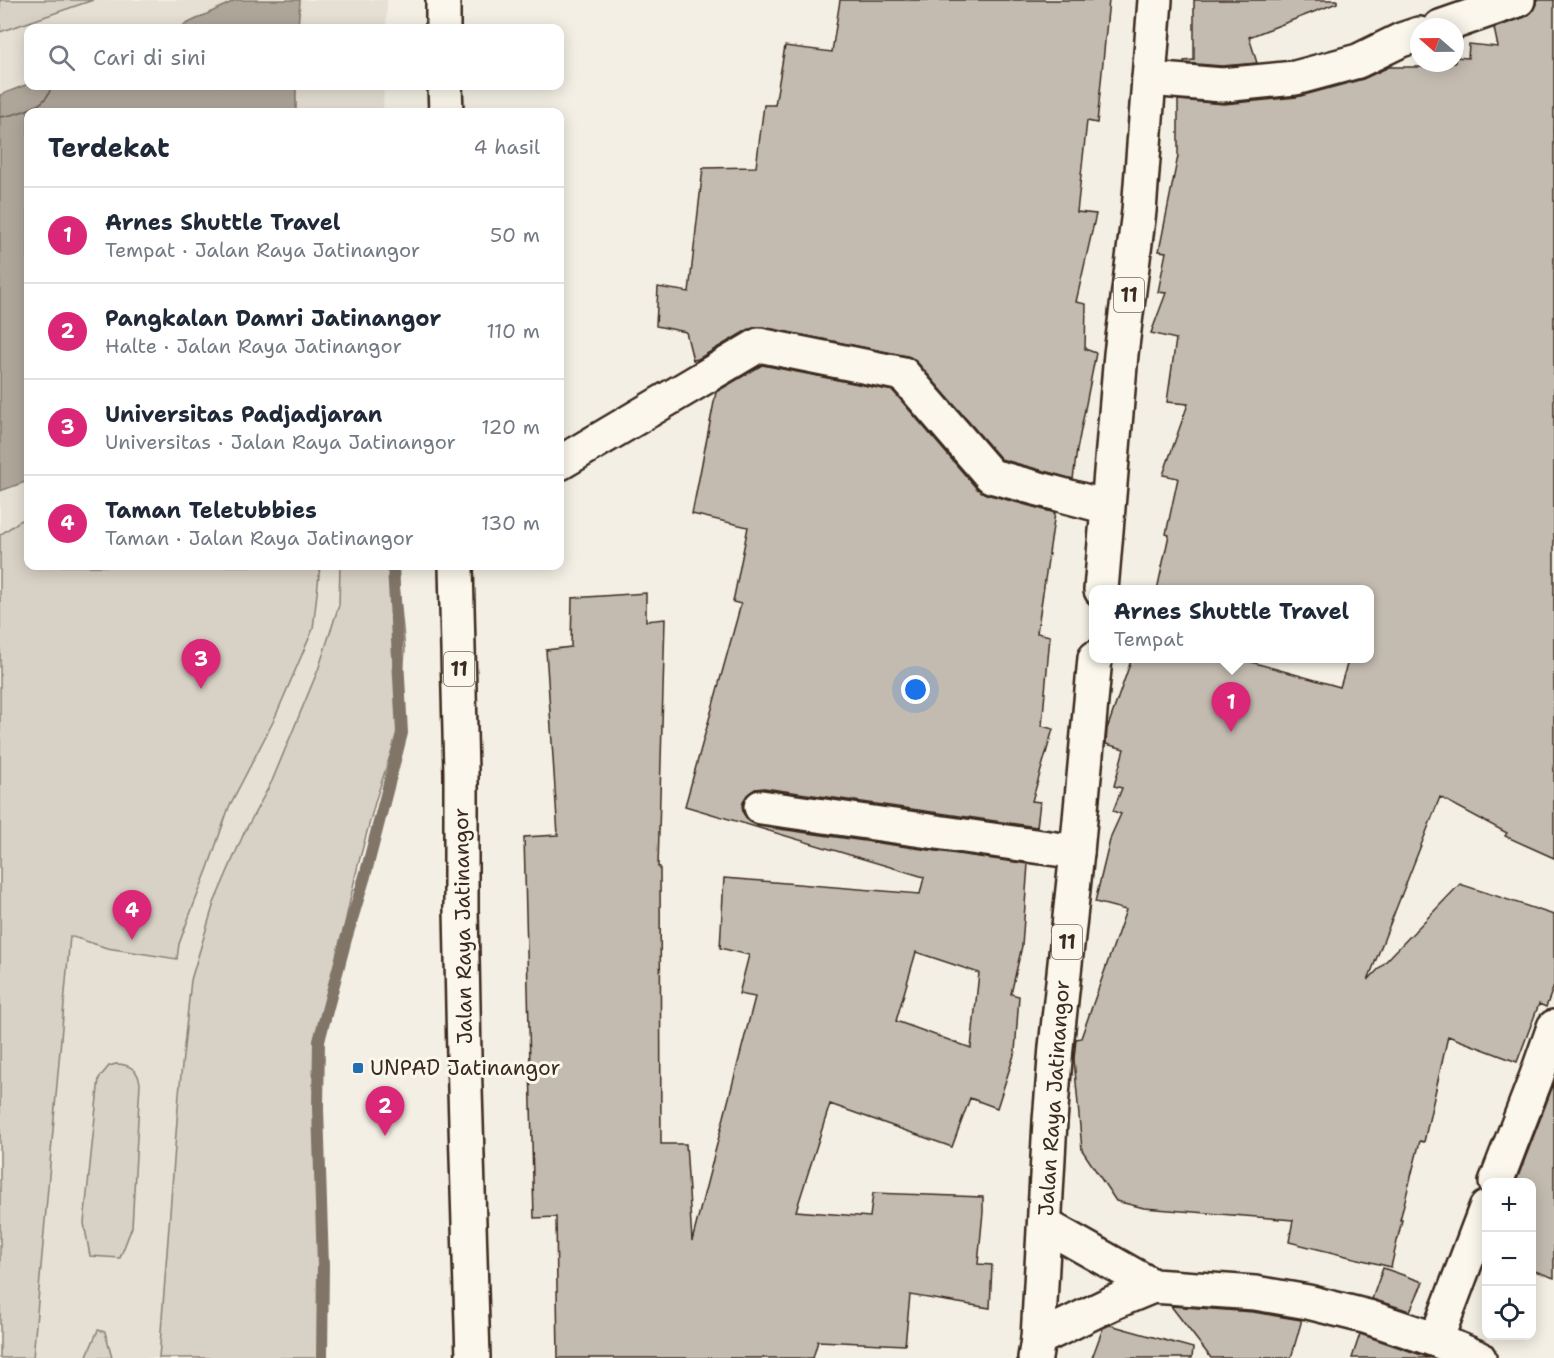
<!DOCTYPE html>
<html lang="id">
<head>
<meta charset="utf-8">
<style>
  body { margin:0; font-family:"Shantell Sans",sans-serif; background:#f2f2f3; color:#1f2937 }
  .controls { position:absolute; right:18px; bottom:18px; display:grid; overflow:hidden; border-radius:12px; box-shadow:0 3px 15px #0003 }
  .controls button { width:54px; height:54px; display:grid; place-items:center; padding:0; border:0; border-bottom:2px solid #e0e1e3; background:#fff; color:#1f2937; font:30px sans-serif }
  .compass { position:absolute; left:1410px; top:18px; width:54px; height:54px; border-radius:50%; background:#fff; box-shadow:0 3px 15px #0003; rotate:290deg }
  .you { position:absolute; left:916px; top:690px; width:21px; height:21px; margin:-15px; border:4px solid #fff; border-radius:50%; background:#1a73e8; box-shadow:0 0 0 9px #1a73e833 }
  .badge { display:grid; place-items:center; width:39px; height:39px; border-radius:50%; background:#db2777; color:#fff; font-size:20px; font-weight:700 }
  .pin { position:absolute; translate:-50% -50px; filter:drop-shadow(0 2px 3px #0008) }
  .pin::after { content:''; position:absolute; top:32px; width:21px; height:18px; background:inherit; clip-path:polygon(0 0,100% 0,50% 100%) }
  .popup { position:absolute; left:1089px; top:585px; width:285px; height:78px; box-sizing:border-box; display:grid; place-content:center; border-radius:12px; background:#fff; filter:drop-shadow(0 2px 4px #0005); font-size:20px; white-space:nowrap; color:#747a83 }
  .popup b { font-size:22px; color:#1f2937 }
  .popup::after { content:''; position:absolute; left:50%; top:100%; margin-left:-12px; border:12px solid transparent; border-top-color:#fff }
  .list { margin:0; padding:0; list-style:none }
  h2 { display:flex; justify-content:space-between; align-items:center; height:78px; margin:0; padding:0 24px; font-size:26px }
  h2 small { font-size:20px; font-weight:400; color:#747a83 }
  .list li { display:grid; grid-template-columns:39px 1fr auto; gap:18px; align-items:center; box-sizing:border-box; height:96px; padding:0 24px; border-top:2px solid #e0e1e3 }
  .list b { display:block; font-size:22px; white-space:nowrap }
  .list p { margin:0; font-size:20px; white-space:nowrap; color:#747a83 }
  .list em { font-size:20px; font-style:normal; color:#747a83 }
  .icon { flex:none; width:33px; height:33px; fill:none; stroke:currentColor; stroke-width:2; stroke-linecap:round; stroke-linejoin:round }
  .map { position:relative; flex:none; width:1554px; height:1358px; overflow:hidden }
  .search { position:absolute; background:#fff; box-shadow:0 3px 15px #0003; left:24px; top:24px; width:540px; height:66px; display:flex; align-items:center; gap:15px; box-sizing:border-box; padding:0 21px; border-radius:12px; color:#747a83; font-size:22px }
  .panel { position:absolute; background:#fff; box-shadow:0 3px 15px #0003; left:24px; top:108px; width:540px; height:462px; border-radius:12px }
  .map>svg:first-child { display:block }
</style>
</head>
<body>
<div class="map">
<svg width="1554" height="1358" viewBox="0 0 1554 1358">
  <rect width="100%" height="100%" fill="#f3efe4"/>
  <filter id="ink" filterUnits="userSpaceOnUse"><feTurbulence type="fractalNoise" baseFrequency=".0167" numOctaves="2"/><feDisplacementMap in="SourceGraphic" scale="12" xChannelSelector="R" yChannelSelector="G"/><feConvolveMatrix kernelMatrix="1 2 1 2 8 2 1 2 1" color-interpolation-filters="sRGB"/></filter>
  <g filter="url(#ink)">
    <!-- built -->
    <path fill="#e5dfd4" d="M0,0H387L386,28H28V86H384L383,112H28V566H397L405,650L399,728L376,799L357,869L319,1041L318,1108L323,1266L322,1358H0Z"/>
    <!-- green -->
    <path fill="#d8d1c6" stroke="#8a7e72" stroke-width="1.5" d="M0,0H93L0,32Z
      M28,518V566H320L313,629L273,722L229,807L208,868L189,917L179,944L177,959L107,948L70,936L33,1358H0V535L20,521Z
      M340,566H397L405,650L399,728L376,799L357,869L319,1041L318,1108L323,1266L322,1358H159L179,1094L191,980L214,903L244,833L272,781L318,670L339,605Z
      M116,1064C130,1064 138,1070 140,1083L132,1227L120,1258L90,1256L84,1223L99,1078L109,1066Z
      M98,1330L105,1332L112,1358H86Z"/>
    <!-- water -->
    <path fill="#afa69a" stroke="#817468" stroke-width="1.5" d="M236,0H300L298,28H178Z
      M28,84L296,86V112H28V481L0,491V95Z"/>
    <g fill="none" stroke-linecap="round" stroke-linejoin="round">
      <!-- shore -->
      <path stroke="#695c50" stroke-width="1.5" d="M0,117C11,116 38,108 45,99C49,95 50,91 51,86"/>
      <!-- stream -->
      <path stroke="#817468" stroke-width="12" d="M322,1358L323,1266L318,1108L319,1041L346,939L365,876L402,733L393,566"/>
    </g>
    <!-- building -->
    <path fill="#c3bbb0" stroke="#3b2a1e" stroke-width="1.5" fill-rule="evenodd" d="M840,0H1109L1097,123L1087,121L1077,212L1096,214L1076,302L1086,304L1085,349L1096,353L1077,450L1073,479L1001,459L917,362L907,356L762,327L749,329L698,359L693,360L686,332L656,326L658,287L689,292L703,168L756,167L764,105H775L785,46L832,52Z
      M1194,0H1337V3L1249,37L1257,63L1222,66L1184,63V61L1194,60Z
      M1536,0H1554V858L1505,836L1507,833L1440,797L1368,980L1460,884L1554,915V986L1546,1007L1539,1004L1517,1062L1448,1036L1424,1142L1420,1141L1400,1220H1402L1391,1267L1289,1242L1293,1220L1144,1208L1116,1201L1082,1150L1074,1059L1076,1039L1081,1038L1126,910L1095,902L1111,836L1121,814L1113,811L1122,788L1114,786L1124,749L1106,744L1107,729L1132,658H1237L1340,687L1349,658H1369V590H1157L1169,535L1166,534L1178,478L1163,475L1188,404L1167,402L1176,339L1151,333L1166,293L1158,292L1166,252L1159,251L1178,156V100L1224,104L1297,97L1363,79L1389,67H1425L1426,63H1455V57L1468,58L1469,44L1498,47L1494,28L1525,17L1532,12L1536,4Z
      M762,365L893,391L977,489L986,494L1055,513L1037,633L1050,636L1042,726L1053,729L1032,801L1040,802L1037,827L764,788L755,789L747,795L742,805L743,813L749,821L758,826L1028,864L1022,946L1011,994L1019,996L1015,1052L997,1108L970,1098L952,1147L830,1104L796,1211L870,1217L873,1193L983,1197V1212L978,1264L992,1265L990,1308L910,1295L905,1345L818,1341L813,1358H558L556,1217L534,1218L524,837L558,835L546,650L571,647L572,598L646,593V621L665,619L658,867H660L661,1144H686L692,1241L755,997L739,994L749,955L720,948L724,878L920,894L924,877L685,806L741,604L733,602L748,527L692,514L716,392ZM916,952L979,973L971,1048L896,1021Z
      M1554,1083V1278L1532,1270V1182H1516Z
      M1383,1268L1423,1282L1410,1311L1372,1299Z
      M1171,1306L1253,1312L1301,1320V1323L1291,1358H1211Z
      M1110,1325L1193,1348L1192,1358H1092L1103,1328Z
      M1360,1334L1363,1335L1430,1358H1352Z"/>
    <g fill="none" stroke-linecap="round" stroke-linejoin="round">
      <!-- minor casing -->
      <g stroke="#3b2a1e" stroke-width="38">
        <path id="minor" d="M1440,27L1518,0
          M1149,79L1222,85L1295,78L1358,61L1401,40L1419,34
          M560,463L759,345L903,374L991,476L1107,507
          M761,807L1077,852
          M1496,1182L1536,1078L1554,1027
          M1436,1340L1486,1208"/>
      </g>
      <!-- major casing -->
      <g stroke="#3b2a1e" stroke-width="38">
        <path id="major" d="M1045,1225L1153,1286L1255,1293L1308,1302L1368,1317L1436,1340L1479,1358
          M1038,1339L1112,1303L1153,1286"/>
      </g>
      <!-- highway casing -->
      <g stroke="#3b2a1e" stroke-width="38">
        <path id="highway" d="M443,0V28
          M445,86L446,112
          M456,566L461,773V909L464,1056L473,1358
          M1101,590L1121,354L1139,211L1155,0
          M1035,1358L1038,1339L1050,1121L1056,1047L1077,852L1095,658"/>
      </g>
      <!-- minor -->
      <use href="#minor" stroke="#fbf7ec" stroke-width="33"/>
      <!-- major -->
      <use href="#major" stroke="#fbf7ec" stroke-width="33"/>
      <!-- highway -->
      <use href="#highway" stroke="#fbf7ec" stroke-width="33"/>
    </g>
  </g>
  <!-- markers -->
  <rect fill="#1f6fb2" stroke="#fbf7ec" stroke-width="2" x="352" y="1062" width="12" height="12" rx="3"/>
  <g text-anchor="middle" stroke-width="6" stroke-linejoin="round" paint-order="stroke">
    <!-- shield labels -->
    <g fill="#fbf7ec" stroke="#75685c" stroke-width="1.5">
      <rect x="1114" y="278" width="30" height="34" rx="4.5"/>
      <rect x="444" y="652" width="30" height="34" rx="4.5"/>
      <rect x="1052" y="925" width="30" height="34" rx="4.5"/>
    </g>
    <g font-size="20" font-weight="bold" fill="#3b2a1e">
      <text x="1129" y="302">11</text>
      <text x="459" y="676">11</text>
      <text x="1067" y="949">11</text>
    </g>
    <!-- street labels -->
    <g font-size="21" fill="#3b2a1e" stroke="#fbf7ec">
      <text transform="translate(463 926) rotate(-91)" y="7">Jalan Raya Jatinangor</text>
      <text transform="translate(1054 1098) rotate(-86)" y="7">Jalan Raya Jatinangor</text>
    </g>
    <!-- poi labels -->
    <g font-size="21" fill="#3b2a1e" stroke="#fbf7ec" text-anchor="start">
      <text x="370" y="1075">UNPAD Jatinangor</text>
    </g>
  </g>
</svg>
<div class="controls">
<button>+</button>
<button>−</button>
<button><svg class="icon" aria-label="locate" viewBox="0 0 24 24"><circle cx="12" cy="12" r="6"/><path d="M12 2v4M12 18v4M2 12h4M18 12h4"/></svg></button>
</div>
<svg class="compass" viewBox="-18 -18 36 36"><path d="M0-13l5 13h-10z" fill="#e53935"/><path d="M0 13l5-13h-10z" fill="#747a83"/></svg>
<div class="you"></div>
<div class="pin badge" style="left:1231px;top:732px">1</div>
<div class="popup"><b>Arnes Shuttle Travel</b>Tempat</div>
<div class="pin badge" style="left:385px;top:1136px">2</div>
<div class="pin badge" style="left:201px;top:689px">3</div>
<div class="pin badge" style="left:132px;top:940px">4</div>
<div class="search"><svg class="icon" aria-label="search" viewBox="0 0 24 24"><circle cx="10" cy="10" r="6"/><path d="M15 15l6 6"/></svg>Cari di sini</div>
<section class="panel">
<h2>Terdekat<small>4 hasil</small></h2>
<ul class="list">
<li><span class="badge">1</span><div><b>Arnes Shuttle Travel</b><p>Tempat · Jalan Raya Jatinangor</p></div><em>50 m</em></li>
<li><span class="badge">2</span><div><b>Pangkalan Damri Jatinangor</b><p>Halte · Jalan Raya Jatinangor</p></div><em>110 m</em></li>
<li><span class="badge">3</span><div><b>Universitas Padjadjaran</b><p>Universitas · Jalan Raya Jatinangor</p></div><em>120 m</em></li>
<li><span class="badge">4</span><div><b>Taman Teletubbies</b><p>Taman · Jalan Raya Jatinangor</p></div><em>130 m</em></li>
</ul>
</section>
</div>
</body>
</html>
